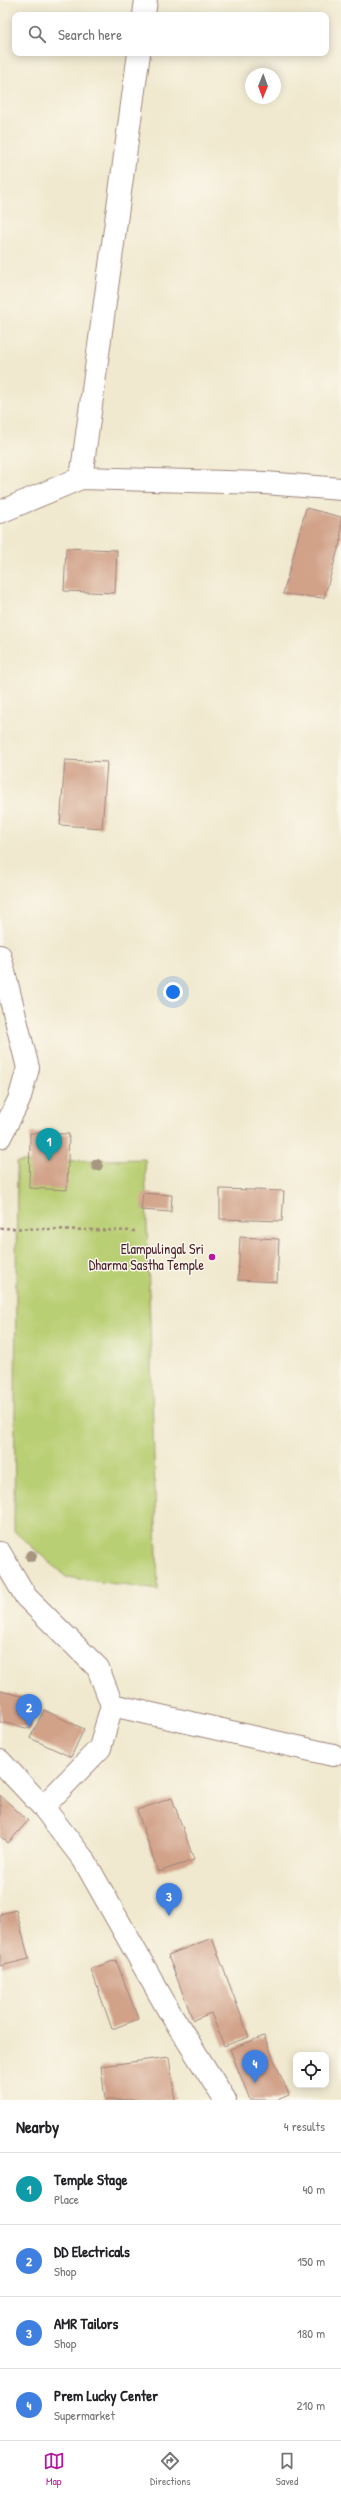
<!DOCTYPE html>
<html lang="en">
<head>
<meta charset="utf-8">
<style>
  body { margin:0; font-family:"Patrick Hand",sans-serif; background:#f2f2f2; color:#202124 }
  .controls { position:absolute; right:12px; bottom:12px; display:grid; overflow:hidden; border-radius:8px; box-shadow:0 2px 10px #0003 }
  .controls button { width:36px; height:36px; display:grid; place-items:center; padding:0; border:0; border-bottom:1px solid #e0e0e0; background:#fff; color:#202124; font:20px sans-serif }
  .compass { position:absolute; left:245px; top:68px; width:36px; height:36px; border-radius:50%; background:#fff; box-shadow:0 2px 10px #0003; rotate:181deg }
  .you { position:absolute; left:173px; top:992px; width:14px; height:14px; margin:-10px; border:3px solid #fff; border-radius:50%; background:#1a73e8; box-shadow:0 0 0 6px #1a73e833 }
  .badge { display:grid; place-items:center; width:26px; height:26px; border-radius:50%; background:#b5179e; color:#fff; font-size:13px; font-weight:700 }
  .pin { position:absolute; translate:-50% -33px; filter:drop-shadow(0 1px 2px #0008) }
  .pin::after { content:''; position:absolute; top:21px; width:14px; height:12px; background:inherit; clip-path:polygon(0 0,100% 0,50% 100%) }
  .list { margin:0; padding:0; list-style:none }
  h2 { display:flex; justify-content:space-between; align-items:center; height:52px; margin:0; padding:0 16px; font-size:17px }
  h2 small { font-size:13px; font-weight:400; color:#757577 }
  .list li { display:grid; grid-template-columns:26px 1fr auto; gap:12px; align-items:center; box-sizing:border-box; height:72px; padding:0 16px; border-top:1px solid #e0e0e0 }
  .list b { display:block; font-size:15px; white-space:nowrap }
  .list p { margin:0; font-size:13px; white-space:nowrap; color:#757577 }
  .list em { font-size:13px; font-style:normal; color:#757577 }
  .icon { flex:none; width:22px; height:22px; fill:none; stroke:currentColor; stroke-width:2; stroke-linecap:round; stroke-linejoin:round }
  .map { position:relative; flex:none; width:341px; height:2100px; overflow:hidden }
  .search { position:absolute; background:#fff; box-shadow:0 2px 10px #0003; left:12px; right:12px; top:12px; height:44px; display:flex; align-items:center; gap:10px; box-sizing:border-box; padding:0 14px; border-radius:8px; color:#757577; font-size:15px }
  .sheet { height:340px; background:#fff }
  nav { display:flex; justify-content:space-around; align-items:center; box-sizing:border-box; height:56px; border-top:1px solid #e0e0e0; background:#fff; font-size:11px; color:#757577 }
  nav a { display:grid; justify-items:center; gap:2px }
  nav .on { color:#b5179e }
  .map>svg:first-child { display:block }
</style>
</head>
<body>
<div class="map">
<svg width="341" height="2100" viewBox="0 0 341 2100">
  <rect width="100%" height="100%" fill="#fbf7ec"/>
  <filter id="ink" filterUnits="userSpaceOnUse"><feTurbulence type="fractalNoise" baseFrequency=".025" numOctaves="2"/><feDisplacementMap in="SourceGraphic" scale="8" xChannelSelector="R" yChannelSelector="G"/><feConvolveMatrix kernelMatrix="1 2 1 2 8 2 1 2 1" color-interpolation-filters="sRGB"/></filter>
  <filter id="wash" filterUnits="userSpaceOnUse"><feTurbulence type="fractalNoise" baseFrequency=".012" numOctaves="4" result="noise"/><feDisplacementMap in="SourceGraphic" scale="16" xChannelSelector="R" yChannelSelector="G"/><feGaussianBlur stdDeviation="0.9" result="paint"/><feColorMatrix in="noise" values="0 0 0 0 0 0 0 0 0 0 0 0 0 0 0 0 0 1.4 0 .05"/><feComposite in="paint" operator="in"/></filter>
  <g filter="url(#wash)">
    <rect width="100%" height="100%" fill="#f0e9cf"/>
    <!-- green -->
    <path fill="#b9cf73" stroke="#82774f" d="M145,1159L158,1590L66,1577L14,1531L17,1162Z"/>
    <g id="blocks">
      <!-- building -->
      <path fill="#d1a188" d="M306,508L341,517V539L324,598L283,594Z
        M66,548L117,550L115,593L64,591Z
        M65,760L107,762L102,828L60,825Z
        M30,1133L69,1134L67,1190L29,1188Z
        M220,1189L284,1191L282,1221L220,1219Z
        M143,1193L172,1195L171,1212L141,1210Z
        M240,1237L279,1239L277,1282L238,1280Z
        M0,1691L38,1700L31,1729L0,1722Z
        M44,1710L84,1729L71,1757L30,1738Z
        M0,1795L28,1821L8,1843L0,1836Z
        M172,1798L194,1860L158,1872L137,1810Z
        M16,1910L29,1959L0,1966V1914Z
        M212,1938L249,2037L224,2046L211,2013L193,2020L168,1955Z
        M116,1960L138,2019L112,2029L91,1969Z
        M264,2036L289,2095L277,2100H250L230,2049Z
        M169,2057L175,2100H105L101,2066Z"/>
    </g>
  </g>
  <g filter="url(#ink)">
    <use href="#blocks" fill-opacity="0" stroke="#9d847d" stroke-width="1"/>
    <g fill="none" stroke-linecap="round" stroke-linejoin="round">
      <!-- minor casing -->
      <g stroke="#9d847d" stroke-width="24">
        <path id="minor" d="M144,15L146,0
          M81,478L139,53
          M0,512L81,478L265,483L341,489
          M0,956L28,1068L19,1100L0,1137
          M0,1553L26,1597L98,1668L112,1705L100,1748L43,1807
          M112,1705L333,1755
          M0,1761L43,1807L84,1860L169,2011L225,2100"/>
      </g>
      <!-- path -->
      <path stroke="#9d847d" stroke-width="2.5" stroke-dasharray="3 3" stroke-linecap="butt" d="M0,1228L135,1231"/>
      <!-- minor -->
      <use href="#minor" stroke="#fff" stroke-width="22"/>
    </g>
    <!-- trees -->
    <g fill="#a79781">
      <circle cx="97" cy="1165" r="6"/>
      <circle cx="31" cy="1556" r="6"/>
    </g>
  </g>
  <!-- markers -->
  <circle fill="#b5179e" stroke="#fbf7ec" stroke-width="1.5" cx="212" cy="1257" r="4"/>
  <g text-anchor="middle" stroke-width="3" stroke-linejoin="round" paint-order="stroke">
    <!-- poi labels -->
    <g font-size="14" fill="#4a1f2b" stroke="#fbf7ec" text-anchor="end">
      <text x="204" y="1254">Elampulingal Sri<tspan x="204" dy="16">Dharma Sastha Temple</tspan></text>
    </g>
  </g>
</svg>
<div class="controls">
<button><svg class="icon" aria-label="locate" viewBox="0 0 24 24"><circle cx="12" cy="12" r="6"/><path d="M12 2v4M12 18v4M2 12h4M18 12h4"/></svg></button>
</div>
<svg class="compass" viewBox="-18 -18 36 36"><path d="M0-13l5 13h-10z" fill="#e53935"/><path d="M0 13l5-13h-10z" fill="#757577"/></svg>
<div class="you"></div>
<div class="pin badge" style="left:49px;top:1161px;background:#0f9aa8">1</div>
<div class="pin badge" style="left:29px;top:1727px;background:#3f7fe0">2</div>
<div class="pin badge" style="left:169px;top:1916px;background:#3f7fe0">3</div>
<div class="pin badge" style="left:255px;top:2083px;background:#3f7fe0">4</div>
<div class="search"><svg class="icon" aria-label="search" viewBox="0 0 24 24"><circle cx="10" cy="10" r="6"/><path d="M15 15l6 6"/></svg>Search here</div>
</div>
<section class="sheet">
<h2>Nearby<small>4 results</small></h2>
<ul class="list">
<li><span class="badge" style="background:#0f9aa8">1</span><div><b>Temple Stage</b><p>Place</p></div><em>40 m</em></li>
<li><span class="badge" style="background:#3f7fe0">2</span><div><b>DD Electricals</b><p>Shop</p></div><em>150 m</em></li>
<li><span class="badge" style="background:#3f7fe0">3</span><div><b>AMR Tailors</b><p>Shop</p></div><em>180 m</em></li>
<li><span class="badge" style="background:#3f7fe0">4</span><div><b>Prem Lucky Center</b><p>Supermarket</p></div><em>210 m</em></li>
</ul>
</section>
<nav>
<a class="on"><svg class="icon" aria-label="map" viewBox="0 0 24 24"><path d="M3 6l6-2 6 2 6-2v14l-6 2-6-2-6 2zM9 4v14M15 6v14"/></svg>Map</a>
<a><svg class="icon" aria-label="directions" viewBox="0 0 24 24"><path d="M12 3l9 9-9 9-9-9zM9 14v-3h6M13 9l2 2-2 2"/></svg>Directions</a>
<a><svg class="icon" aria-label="saved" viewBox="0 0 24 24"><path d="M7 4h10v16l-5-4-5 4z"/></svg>Saved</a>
</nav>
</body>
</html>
